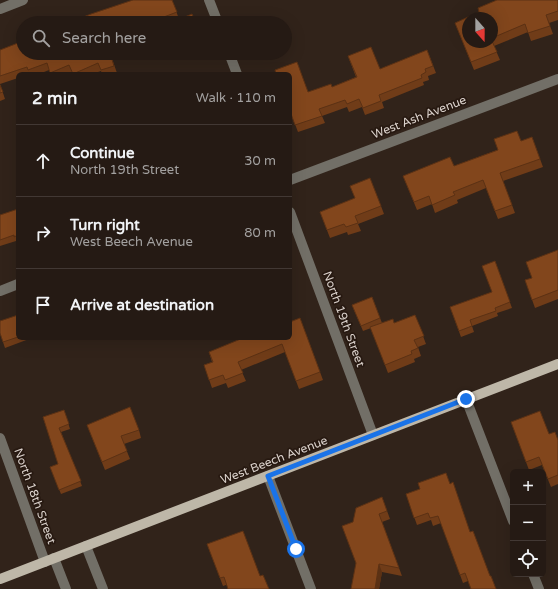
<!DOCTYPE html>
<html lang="en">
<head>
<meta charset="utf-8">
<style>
  body { margin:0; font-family:"Varela Round",sans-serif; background:#2d231d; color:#f1f3f6 }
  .controls { position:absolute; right:12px; bottom:12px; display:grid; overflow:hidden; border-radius:6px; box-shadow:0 4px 16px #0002 }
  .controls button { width:36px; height:36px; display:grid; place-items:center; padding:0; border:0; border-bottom:1px solid #423834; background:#251a14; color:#f1f3f6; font:20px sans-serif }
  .compass { position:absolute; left:462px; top:12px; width:36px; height:36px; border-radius:50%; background:#251a14; box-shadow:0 4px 16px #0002; rotate:159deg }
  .stop { position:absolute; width:12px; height:12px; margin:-9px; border:3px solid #1a73e8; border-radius:50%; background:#fff }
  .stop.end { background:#1a73e8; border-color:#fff; box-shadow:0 1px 4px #0008 }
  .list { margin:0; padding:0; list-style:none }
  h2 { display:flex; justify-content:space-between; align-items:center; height:52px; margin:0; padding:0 16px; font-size:17px }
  h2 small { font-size:13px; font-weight:400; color:#a3a1a0 }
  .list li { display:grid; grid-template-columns:26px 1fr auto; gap:12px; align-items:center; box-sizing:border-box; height:72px; padding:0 16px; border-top:1px solid #423834 }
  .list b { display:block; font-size:15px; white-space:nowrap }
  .list p { margin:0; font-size:13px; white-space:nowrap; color:#a3a1a0 }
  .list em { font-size:13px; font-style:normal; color:#a3a1a0 }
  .icon { flex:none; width:22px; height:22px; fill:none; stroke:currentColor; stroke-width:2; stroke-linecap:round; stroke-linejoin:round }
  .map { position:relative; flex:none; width:558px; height:589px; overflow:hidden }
  .search { position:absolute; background:#251a14; box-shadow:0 4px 16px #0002; left:16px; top:16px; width:276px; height:44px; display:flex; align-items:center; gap:10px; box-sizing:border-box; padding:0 14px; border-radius:22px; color:#a3a1a0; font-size:15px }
  .panel { position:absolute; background:#251a14; box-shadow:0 4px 16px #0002; left:16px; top:72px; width:276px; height:268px; border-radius:6px }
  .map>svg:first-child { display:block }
</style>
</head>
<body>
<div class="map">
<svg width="558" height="589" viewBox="0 0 558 589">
  <rect width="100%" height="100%" fill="#31231a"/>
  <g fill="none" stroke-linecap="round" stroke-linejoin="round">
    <!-- minor -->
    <path stroke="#726f67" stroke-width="10" d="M209,0L218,23
      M0,9L23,0
      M229,53L237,74
      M290,180L558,79
      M290,212L373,435
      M0,291L18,284
      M466,399L513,521
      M0,438L45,562
      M268,476L311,589
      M86,546L103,589
      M54,558L66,589
      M533,574L539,589"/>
    <!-- major -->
    <path stroke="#beb7a8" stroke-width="10" d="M0,579L558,364"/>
  </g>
  <!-- wall -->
  <path fill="#703c18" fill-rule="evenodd" d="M172,0L179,19L169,23H68Z
    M497,0H558V20L549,23L553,34L531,41L528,32L494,46L500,60L474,70L455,23L479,12L478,8ZM468,18H492V42H468Z
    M0,50L110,53L117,73L114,74H102L101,71L92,74H72V73L69,74H51L49,70L39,74H18V78L0,84Z
    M427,50L436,73L428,76L429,80L423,82L424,85L382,102L384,108L365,115L362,107L349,112L347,107L322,116L325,123L298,132L290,111L308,92L332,87L356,77L348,56L380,69Z
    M0,84L5,99L0,101Z
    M532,137L543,167L503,181L515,213L498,219L486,188L457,200L458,203L435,213L432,204L417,210L403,176L454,166Z
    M350,186L381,206L384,214L358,224L361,231L348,235L347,232L330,238L320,212L355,198Z
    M18,209V242H16V241L0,246V215Z
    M558,250V299L535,308L525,280L532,278Z
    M495,261L512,308L497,313L498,316L472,326L474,332L461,337L450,307L492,292Z
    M372,297L382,323H394L415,315L426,344L418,347L421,356L414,359L415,362L388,373L371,328L363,331L352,305Z
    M18,315V338H29V339L5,348L0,333Z
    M300,318L323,380L299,389L285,352L241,370L246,381L228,388L226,383L212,388L204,365L212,362L209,352Z
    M64,410L70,429L61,432L82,486L61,494L50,467L58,464L43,417Z
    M511,422L549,434L558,440V484L551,487L542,465L529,470Z
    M87,425L139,430L141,438L124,444L130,459L105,470Z
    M446,473L468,581L463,583L441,523L433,526L431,520L417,525L406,494L420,489Z
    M382,497L390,519L382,522L402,576L382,572L379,589H351L356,564L353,522Z
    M207,544L260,576L269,589L226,585L223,586Z"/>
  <!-- shaded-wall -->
  <path fill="#5b3114" d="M379,564L382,572L379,589H375Z"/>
  <!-- building -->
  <path fill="#82461c" stroke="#5b3114" d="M133,0H172L177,12L148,23H68L91,14Z
    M497,0H558V11L546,15L550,26L528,33L525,24L492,38V18H468V42H492V41L497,52L471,62L455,23L479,12L478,8Z
    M192,14L196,23H176L175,21Z
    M23,41V53H110L114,66L101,70L98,63L73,74L69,65L50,73L47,63L28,70L27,67L0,76V50Z
    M371,47L380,69L427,50L433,66L425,69L426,72L421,75L422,78L379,95L381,101L363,108L359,99L347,104L345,100L319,109L322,116L295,125L290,111V74H276L275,70L297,62L308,92L331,84L332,87L357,77L348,56Z
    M0,85L3,92L0,93Z
    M517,131L521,141L532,137L540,159L500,173L512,205L495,211L483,180L453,192L455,195L432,205L429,196L414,202L403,176L450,157L454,166L498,150L494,139Z
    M370,178L381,206L355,216L358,223L346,227L344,224L327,230L320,212L355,198L350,186Z
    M18,209V235L14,237V235L0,240V215Z
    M558,250V290L532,300L525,280L532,278L526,262Z
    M495,261L510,302L495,308L496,311L470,320L472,326L459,331L450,307L492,292L482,266Z
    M372,297L380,318L361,326L352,305Z
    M18,315V337L3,342L0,333V321Z
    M415,315L424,336L414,340L418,348L411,351L412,354L385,365L370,327L393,319L394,323Z
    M300,318L320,372L296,381L282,344L238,362L243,373L225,380L223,375L209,380L204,365L213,362L209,352L243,338H290V322Z
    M130,407L139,430L121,436L127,451L102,462L87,425Z
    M64,410L69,424L59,428L81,481L59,490L50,467L58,464L43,417Z
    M540,411L549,434L555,432L558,440V475L548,479L539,457L526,462L511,422Z
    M446,473L450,484L453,482L470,532L473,531L490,576H491L496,589H471L465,573L460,575L438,516L430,518L428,513L414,518L406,494L420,489L418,483Z
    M382,497L387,511L379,514L399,568L379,564L375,589H351L356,563L342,526L353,522L356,508Z
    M243,531L260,576L263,575L269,589H228L224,577L220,578L207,544Z"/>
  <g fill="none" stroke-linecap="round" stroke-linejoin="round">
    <!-- route -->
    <path stroke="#1a73e8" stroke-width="5" d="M296,549L268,476L466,399"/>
  </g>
  <g text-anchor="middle" stroke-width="3.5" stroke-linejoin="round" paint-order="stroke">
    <!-- street labels -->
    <g font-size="12" fill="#dbd2cc" stroke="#271911">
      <text transform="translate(419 117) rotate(-21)" y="4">West Ash Avenue</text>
      <text transform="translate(344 319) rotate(70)" y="4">North 19th Street</text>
      <text transform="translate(274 460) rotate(-21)" y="4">West Beech Avenue</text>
      <text transform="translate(35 496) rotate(70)" y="4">North 18th Street</text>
    </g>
  </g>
</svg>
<div class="controls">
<button>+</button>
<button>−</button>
<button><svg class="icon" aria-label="locate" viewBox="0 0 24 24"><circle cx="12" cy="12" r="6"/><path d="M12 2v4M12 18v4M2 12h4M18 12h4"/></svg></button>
</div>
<svg class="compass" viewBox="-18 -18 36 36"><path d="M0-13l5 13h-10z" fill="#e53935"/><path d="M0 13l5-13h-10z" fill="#a3a1a0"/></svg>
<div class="stop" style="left:296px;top:549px"></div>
<div class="stop end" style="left:466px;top:399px"></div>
<div class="search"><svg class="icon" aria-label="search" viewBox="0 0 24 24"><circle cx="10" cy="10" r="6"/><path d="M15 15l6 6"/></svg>Search here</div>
<section class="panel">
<h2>2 min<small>Walk · 110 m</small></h2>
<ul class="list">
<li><svg class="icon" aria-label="ahead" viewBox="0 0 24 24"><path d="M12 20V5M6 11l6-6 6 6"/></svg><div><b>Continue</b><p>North 19th Street</p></div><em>30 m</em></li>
<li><svg class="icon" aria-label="right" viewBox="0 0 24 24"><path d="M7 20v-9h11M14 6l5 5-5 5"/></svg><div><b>Turn right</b><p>West Beech Avenue</p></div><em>80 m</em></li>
<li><svg class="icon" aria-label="arrive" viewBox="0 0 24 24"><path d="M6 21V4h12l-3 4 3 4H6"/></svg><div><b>Arrive at destination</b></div></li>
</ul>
</section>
</div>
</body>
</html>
